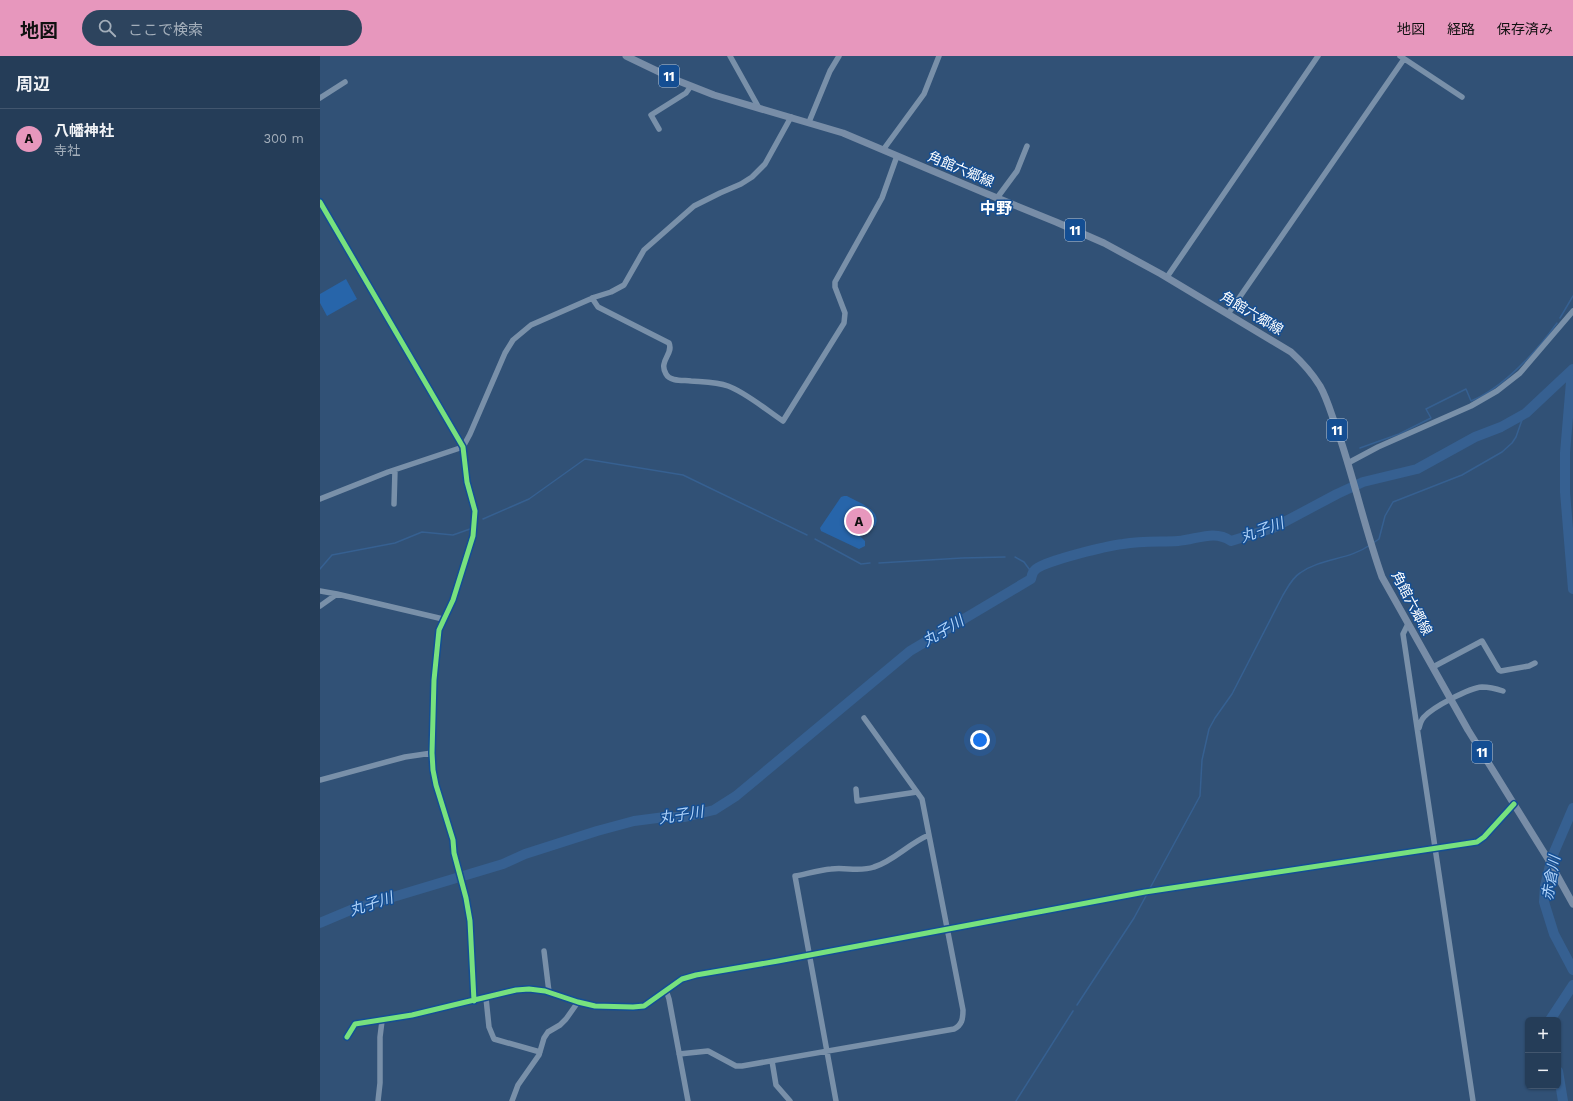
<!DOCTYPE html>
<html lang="ja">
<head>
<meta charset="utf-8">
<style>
  body { margin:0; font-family:"Work Sans","Noto Sans JP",sans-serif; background:#2d445e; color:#f1f3f6 }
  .controls { position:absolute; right:12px; bottom:12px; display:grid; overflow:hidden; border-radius:6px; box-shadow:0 1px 3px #0004 }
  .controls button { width:36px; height:36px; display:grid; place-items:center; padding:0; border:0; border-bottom:1px solid #42566e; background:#253d58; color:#f1f3f6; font:20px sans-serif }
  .you { position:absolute; left:660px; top:684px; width:14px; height:14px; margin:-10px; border:3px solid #fff; border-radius:50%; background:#1a73e8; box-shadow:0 0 0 6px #1a73e833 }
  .badge { display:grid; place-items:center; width:26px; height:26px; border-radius:50%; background:#e797bd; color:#111; font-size:13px; font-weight:700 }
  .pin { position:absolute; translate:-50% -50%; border:2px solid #fff; box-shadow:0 1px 4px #0006 }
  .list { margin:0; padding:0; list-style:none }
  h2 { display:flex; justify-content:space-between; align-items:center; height:52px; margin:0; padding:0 16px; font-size:17px }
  h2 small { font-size:13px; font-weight:400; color:#a3aeba }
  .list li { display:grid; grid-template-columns:26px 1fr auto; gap:12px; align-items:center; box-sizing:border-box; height:60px; padding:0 16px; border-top:1px solid #42566e }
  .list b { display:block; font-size:15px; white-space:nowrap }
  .list p { margin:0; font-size:13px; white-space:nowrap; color:#a3aeba }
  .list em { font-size:13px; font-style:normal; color:#a3aeba }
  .icon { flex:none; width:22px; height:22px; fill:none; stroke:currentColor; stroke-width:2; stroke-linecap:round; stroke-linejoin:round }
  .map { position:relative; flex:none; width:1253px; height:1045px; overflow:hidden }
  header { display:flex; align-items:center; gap:24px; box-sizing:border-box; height:56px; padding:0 20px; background:#e797bd; color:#111 }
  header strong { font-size:19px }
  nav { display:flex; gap:22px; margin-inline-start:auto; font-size:14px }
  .search { width:280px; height:36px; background:#2d445e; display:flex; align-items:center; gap:10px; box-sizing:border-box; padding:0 14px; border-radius:22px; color:#a3aeba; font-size:15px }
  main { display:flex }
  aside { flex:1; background:#253d58 }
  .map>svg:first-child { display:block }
</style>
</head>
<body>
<header>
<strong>地図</strong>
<div class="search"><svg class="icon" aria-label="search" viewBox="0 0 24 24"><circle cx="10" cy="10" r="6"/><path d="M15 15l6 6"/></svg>ここで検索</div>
<nav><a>地図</a><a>経路</a><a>保存済み</a></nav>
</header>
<main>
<aside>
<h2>周辺<small></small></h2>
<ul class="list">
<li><span class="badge">A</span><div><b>八幡神社</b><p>寺社</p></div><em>300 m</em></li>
</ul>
</aside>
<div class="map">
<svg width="1253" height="1045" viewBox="0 0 1253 1045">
  <rect width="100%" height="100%" fill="#315176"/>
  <!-- green -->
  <path fill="#2765aa" d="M26,223L37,243L7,260L0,247V238Z
    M524,440H527C539,447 563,454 555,470L548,472L545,470V464L539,457L533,456L526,462L525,469L536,476L545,485V490L539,493L501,475L500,472L521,441Z"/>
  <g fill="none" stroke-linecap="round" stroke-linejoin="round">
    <!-- stream -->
    <path stroke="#366091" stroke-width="1.5" d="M1240,262L1253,240
      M1040,392L1079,378L1111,362L1106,353L1146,333L1151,345C1183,332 1217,295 1237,267
      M163,463L209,443L265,403L363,419L487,479
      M495,483L541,508L550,507
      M1053,487L1059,483L1065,460L1073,446L1142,419L1182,396L1192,387L1196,381L1204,358
      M695,501L704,506L712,517
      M559,507L642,502L685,501
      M0,513L12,499L75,487L102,476L133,479L150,473
      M829,834L880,740L882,704L889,673L895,662L912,638L963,539C968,531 972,522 980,517C1001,502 1029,504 1050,489
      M757,949L814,862L827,838
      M696,1045L753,955"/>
    <!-- river -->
    <path stroke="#366091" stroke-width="10" d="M1252,314L1245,397V436L1253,533
      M1253,752L1232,801L1225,830L1224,846L1234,878L1253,914
      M0,867L33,853L183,808L205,798L277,775L314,765L345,761H365L394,754L416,740L590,595L711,523C712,519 712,516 716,513C728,504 787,490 803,488C822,485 840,486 858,485C876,484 894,473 911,485L953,472L1017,438L1043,426L1097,413L1155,381L1181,371L1206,357L1253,313
      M1230,964L1253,929
      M1238,1015L1243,1045"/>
    <!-- minor -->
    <path stroke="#7990a9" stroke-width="5.5" d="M410,0L439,52
      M1080,0L1142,41
      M0,42L25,26
      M489,66L510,15L519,0
      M339,73L331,59L366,37L371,30
      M563,94L604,38L619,0
      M677,142L697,115L707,90
      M0,146L143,391L147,426L155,455L153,480L133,544L119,574L114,624L112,697L113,714L116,729L133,784L134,797L146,842L150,865L154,945
      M847,221L998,0
      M272,242L278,251L349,287C354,298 338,305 346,318C350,326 364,324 371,325C383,326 397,326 408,330C425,336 448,355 463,365L524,267L525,257L515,231V226L562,142L577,100
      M908,258L1084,3
      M1028,407L1058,391L1151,350L1177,335L1200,317L1253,255
      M0,443L68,416L143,391L150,378L185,297L193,284L211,269L275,241L291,236L304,229L324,194L374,150L400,137L421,128L432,121L445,108L471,61
      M74,448L75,414
      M0,535L17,538
      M0,550L17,538L123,563
      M1088,568L1083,578L1153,1045
      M1113,611L1162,585L1179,614L1181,615L1209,610L1215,607
      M1099,672C1100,668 1101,664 1104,661C1113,651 1149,632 1162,631C1169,631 1177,633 1183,635
      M0,724L85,701L112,697
      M536,733L537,745L597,736
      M224,895L229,936
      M346,934L349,943L368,1045
      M166,942L169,971L174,983L220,996
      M27,981L35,968L92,959L196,934L209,933L225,935L258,946L275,950L313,951L324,950L362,923L376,919L458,905L825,836L1157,786L1164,781L1194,748
      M359,998L388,995L416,1010H422L634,973C642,969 643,963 643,954L602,743L544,662
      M452,1005L456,1029L470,1045
      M58,1045L60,1027V981L62,965
      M192,1045L198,1029L219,999L224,982L228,976L240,969L246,963L258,946
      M516,1045L475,820C486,818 499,814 511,813C525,811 540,816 554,811C574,805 589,787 609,779"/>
    <!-- major -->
    <path stroke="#788da7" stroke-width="7" d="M306,0L356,24L394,39L523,77L665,137L736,166L784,187L841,218L971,296C982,306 992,317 1000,330C1008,344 1012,361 1018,376C1034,423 1045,473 1062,521L1148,674L1228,803L1253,848"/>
    <!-- cycleway casing -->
    <g stroke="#144e93" stroke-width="8">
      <path id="cycleway" d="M0,146L143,391L147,426L155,455L153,480L133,544L119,574L114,624L112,697L113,714L116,729L133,784L134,797L146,842L150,865L154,945
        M27,981L35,968L92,959L196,934L209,933L225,935L258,946L275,950L313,951L324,950L362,923L376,919L458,905L825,836L1157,786L1164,781L1194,748"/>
    </g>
    <!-- cycleway -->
    <use href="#cycleway" stroke="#77e17e" stroke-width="5"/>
  </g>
  <g text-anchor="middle" stroke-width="3" stroke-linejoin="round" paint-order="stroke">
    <!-- shield labels -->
    <g fill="#144e93" stroke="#b8cadf" stroke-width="1">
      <rect x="339" y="9" width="20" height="22" rx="3"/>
      <rect x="745" y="163" width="20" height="22" rx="3"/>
      <rect x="1007" y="363" width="20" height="22" rx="3"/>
      <rect x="1152" y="685" width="20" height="22" rx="3"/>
    </g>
    <g font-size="13" font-weight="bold" fill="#fff">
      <text x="349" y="25">11</text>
      <text x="755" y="179">11</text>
      <text x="1017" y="379">11</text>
      <text x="1162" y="701">11</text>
    </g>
    <!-- street labels -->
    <g font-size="14" fill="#fff" stroke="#144e93">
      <text transform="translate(641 113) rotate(23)" y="5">角館六郷線</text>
      <text transform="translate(932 257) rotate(31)" y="5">角館六郷線</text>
      <text transform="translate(1092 547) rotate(62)" y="5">角館六郷線</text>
    </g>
    <!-- water labels -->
    <g font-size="15" font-style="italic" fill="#aed2f9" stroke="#144e93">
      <text transform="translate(942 474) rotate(-20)" y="5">丸子川</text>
      <text transform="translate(623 575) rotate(-31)" y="5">丸子川</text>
      <text transform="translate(361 759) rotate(-9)" y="5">丸子川</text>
      <text transform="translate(1231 822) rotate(-80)" y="5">赤倉川</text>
      <text transform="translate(51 848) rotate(-18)" y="5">丸子川</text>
    </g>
    <!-- quarter labels -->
    <g font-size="16" font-weight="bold" fill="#fff" stroke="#144e93">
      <text x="676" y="158">中野</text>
    </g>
  </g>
</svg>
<div class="controls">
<button>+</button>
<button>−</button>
</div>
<div class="you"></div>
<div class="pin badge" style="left:539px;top:465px">A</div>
</div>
</main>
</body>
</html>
